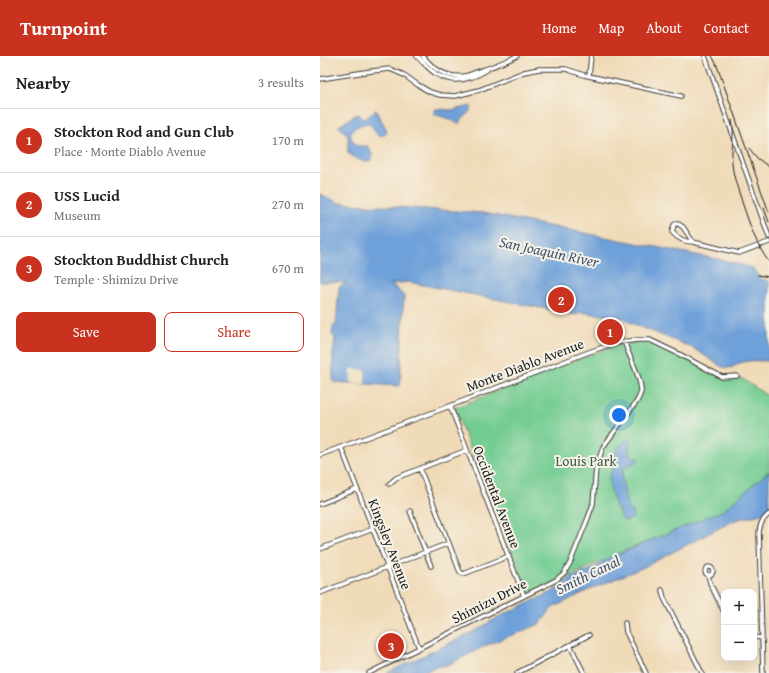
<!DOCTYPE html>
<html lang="en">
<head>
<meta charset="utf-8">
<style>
  body { margin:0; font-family:"Gentium Book Plus",serif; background:#f6f6f6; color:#222 }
  .controls { position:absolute; right:12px; bottom:12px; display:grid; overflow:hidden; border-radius:8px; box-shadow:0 4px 16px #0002 }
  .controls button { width:36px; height:36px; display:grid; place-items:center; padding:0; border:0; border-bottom:1px solid #e0e0e0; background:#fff; color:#222; font:20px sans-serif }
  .you { position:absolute; left:299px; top:359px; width:14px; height:14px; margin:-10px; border:3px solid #fff; border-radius:50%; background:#1a73e8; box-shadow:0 0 0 6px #1a73e833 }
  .badge { display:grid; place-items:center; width:26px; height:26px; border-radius:50%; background:#c8321e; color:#fff; font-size:13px; font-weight:700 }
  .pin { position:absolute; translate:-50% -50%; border:2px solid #fff; box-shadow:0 1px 4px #0006 }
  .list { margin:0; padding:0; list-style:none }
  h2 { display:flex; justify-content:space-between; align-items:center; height:52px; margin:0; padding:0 16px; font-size:17px }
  h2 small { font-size:13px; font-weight:400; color:#767676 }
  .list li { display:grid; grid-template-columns:26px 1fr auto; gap:12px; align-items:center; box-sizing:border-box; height:64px; padding:0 16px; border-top:1px solid #e0e0e0 }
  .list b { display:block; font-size:15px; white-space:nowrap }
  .list p { margin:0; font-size:13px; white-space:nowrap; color:#767676 }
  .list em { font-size:13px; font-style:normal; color:#767676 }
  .actions { display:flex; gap:8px; padding:12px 16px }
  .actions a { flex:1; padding:9px 0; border:1px solid #c8321e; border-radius:8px; text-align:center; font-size:14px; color:#c8321e }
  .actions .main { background:#c8321e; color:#fff }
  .map { position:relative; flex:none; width:449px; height:617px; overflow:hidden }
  header { display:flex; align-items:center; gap:24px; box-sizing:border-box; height:56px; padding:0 20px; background:#c8321e; color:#fff }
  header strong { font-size:19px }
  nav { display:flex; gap:22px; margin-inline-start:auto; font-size:14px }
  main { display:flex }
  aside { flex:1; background:#fff }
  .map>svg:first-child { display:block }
</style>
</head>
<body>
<header>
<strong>Turnpoint</strong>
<nav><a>Home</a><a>Map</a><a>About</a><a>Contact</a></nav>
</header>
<main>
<aside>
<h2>Nearby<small>3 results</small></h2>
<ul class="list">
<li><span class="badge">1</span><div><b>Stockton Rod and Gun Club</b><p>Place · Monte Diablo Avenue</p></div><em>170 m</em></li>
<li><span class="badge">2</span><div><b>USS Lucid</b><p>Museum</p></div><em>270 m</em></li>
<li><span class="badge">3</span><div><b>Stockton Buddhist Church</b><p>Temple · Shimizu Drive</p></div><em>670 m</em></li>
</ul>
<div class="actions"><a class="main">Save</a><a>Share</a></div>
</aside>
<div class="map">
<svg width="449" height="617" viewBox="0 0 449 617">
  <rect width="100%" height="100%" fill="#f7f3e8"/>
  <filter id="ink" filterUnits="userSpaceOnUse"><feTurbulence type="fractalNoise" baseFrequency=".025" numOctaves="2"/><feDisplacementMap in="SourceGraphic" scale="8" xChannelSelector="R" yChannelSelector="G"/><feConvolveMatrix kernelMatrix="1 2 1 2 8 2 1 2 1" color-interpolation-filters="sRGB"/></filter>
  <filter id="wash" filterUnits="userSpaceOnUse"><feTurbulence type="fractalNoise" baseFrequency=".012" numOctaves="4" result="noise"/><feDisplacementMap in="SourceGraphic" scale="16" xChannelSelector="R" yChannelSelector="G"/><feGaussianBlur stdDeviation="0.9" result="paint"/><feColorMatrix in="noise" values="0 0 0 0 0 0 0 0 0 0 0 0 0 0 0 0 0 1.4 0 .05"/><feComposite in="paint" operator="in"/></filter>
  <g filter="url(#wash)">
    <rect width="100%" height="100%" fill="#f0dbb9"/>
    <!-- green -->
    <path fill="#73cc92" stroke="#487457" d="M321,286L337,287L407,324L421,322L449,341V418L407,454L309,493L265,513L210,541L134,352L293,290Z"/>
    <!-- water -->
    <path fill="#6ea0d9" stroke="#455e7a" d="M151,50V54L138,68L130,63L114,58V54L116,53L132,54Z
      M56,54C59,62 64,67 67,75L66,78C53,84 56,71 48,67C33,70 23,77 38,90H48L52,98V104C44,109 34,101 28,97V79L27,78L19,71V70L37,58L40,59L42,63C49,63 51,56 56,54Z
      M0,138L19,147L163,157L407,205L433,212L440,223L449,225V305C441,305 431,304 423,306C413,309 414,314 402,311L373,292L309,266L305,262L260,256L257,259L88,226L71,228L74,230L84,240L80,330L13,326V297L15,282L12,279L13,270L16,269L19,231L26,226H0Z
      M310,382H312C309,391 306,391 311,400L318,402V404C313,408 305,410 302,415C302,424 304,435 306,445C308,452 314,456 312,463L305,465L302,463C296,449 287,434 290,418C291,415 293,412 294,409C294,406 293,403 294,400C297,392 303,385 310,382Z
      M449,415V451L442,458L415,464L324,511L271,533L232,552L220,568L167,589L128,609L114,611L104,617H67L155,575L180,560L232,536L249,523L276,511L287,503L404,454Z"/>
    <!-- pier -->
    <path fill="#f0dbb9" d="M31,313L45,314V328L31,327Z"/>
  </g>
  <g filter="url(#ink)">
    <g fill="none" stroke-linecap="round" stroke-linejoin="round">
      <!-- minor casing -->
      <g stroke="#3c3934" stroke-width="5.5">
        <path id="minor" d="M103,0C113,13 127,22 144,20C149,19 154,17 159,15C172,11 184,6 197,0
          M385,0L449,181
          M102,5C121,28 142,29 167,14
          M269,20L271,0
          M0,23L52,15L70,13L84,19L98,29L110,36L120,39L135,40L159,34L204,16L219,13H246L264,19L361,40
          M357,167L363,171L373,186C364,186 358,183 352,176L354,169Z
          M373,186L419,197L449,186
          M130,350L204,540
          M21,391L99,592
          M0,399L130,350L269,296L295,287L317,284H330L361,299L402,321L417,320
          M100,413L140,516L144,518L146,517L189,500
          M69,428L76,422L147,394
          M0,448L37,433
          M90,455L111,510
          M0,493L53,473
          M385 515a4 4 0 1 1 8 0a4 4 0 1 1-8 0Z
          M388,519L390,527L404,556
          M342,534L344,542L382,617
          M0,537L129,487
          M305,567L306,576L326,617
          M434,581L442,582
          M250,589L264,617
          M49,617L236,524L244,517L250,507L268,462L273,448L276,412L283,391L317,345C319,342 320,339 321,336C322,323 308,298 304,285
          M197,617L269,579
          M443,617L439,477C440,468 442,464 449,458"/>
      </g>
      <!-- tertiary casing -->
      <g stroke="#3c3934" stroke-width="6">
        <path id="tertiary" d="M97,0L103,6"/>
      </g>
      <!-- minor -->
      <use href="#minor" stroke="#fff" stroke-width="3.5"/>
      <!-- tertiary -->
      <use href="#tertiary" stroke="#fff" stroke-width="4.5"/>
      <!-- rail -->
      <path stroke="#1c1c1c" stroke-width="1" d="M392,0L396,7L446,148L449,156
        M412,64C415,78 411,92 412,107C413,122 419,135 423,149C430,169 436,189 449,206
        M429,92L437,102L449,111
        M444,152L449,166
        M438,219L449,221"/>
    </g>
  </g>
  <g text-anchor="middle" stroke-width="4" stroke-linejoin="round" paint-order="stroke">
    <!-- street labels -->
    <g font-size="14" fill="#1c1c1c" stroke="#f7f3e8">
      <text transform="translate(205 309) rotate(-21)" y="5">Monte Diablo Avenue</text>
      <text transform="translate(177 441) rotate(69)" y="5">Occidental Avenue</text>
      <text transform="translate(70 488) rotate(69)" y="5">Kingsley Avenue</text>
      <text transform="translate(169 545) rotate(-27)" y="5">Shimizu Drive</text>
    </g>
    <!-- park labels -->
    <g font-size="14" fill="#3a5a45" stroke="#f7f3e8">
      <text x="266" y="410">Louis Park</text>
    </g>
    <!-- water labels -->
    <g font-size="15" font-style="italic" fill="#415771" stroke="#f7f3e8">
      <text transform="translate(229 196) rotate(12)" y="5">San Joaquin River</text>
      <text transform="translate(268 519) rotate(-26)" y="5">Smith Canal</text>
    </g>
  </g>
</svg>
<div class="controls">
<button>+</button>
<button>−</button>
</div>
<div class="you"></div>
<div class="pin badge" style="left:290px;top:276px">1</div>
<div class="pin badge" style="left:241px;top:244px">2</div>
<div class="pin badge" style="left:71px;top:590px">3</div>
</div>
</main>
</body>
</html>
